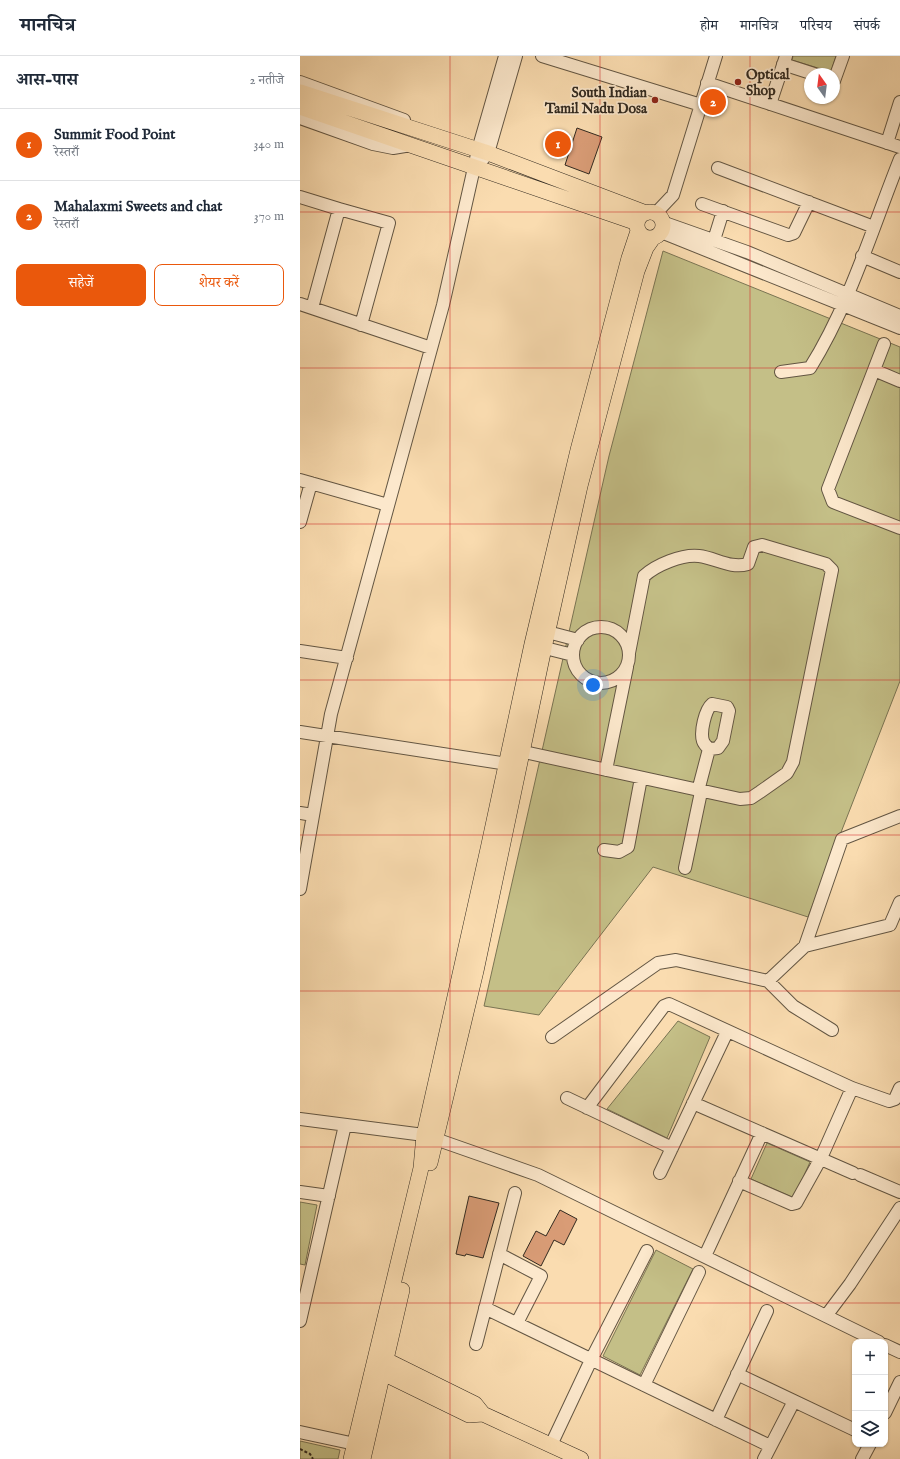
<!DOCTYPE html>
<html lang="hi">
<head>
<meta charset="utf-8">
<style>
  body { margin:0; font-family:"IM FELL English","Noto Serif Devanagari",serif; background:#f2f2f3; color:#1f2937 }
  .controls { position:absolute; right:12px; bottom:12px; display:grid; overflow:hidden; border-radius:8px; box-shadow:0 1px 3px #0004 }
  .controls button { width:36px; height:36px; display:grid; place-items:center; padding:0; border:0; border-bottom:1px solid #e0e1e3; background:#fff; color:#1f2937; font:20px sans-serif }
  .compass { position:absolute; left:504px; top:12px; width:36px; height:36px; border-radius:50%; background:#fff; box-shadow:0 1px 3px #0004; rotate:346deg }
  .you { position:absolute; left:293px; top:629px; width:14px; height:14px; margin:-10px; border:3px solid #fff; border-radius:50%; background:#1a73e8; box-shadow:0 0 0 6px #1a73e833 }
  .badge { display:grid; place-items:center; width:26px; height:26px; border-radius:50%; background:#ea580c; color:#fff; font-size:13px; font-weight:700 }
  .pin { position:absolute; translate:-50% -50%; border:2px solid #fff; box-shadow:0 1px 4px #0006 }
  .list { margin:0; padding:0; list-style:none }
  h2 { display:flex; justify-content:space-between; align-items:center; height:52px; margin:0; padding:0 16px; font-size:17px }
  h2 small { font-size:13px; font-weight:400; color:#747a83 }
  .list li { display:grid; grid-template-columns:26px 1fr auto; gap:12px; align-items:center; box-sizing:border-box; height:72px; padding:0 16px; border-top:1px solid #e0e1e3 }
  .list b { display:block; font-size:15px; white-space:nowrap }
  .list p { margin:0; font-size:13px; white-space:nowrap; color:#747a83 }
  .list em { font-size:13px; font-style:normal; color:#747a83 }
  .actions { display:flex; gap:8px; padding:12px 16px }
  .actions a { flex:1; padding:9px 0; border:1px solid #ea580c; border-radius:8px; text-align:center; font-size:14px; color:#ea580c }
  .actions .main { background:#ea580c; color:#fff }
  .icon { flex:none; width:22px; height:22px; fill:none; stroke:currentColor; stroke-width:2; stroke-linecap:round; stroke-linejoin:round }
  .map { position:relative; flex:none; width:600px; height:1403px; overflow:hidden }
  header { display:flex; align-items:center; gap:24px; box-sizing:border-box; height:56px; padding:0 20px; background:#fff; border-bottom:1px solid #e0e1e3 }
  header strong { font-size:19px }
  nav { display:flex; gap:22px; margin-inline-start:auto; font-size:14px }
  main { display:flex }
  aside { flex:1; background:#fff }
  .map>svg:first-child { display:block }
</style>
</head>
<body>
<header>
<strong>मानचित्र</strong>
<nav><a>होम</a><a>मानचित्र</a><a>परिचय</a><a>संपर्क</a></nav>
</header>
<main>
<aside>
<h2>आस-पास<small>2 नतीजे</small></h2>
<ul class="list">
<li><span class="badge">1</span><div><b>Summit Food Point</b><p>रेस्तराँ</p></div><em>340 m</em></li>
<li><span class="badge">2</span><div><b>Mahalaxmi Sweets and chat</b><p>रेस्तराँ</p></div><em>370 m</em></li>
</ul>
<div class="actions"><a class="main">सहेजें</a><a>शेयर करें</a></div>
</aside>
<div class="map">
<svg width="600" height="1403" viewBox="0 0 600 1403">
  <rect width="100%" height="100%" fill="#fadcb0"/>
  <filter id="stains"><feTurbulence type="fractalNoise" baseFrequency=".005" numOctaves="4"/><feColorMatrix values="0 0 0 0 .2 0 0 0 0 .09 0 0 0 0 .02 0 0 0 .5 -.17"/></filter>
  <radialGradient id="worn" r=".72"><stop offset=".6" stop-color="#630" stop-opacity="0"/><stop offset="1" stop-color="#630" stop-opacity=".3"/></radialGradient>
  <!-- green -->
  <path fill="#c4bf87" stroke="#7a7453" d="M493,0H536L531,16L492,4Z
    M363,195L600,291V625L508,861L353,811L239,959L184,950L309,400Z
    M378,965L410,981L367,1082L307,1053Z
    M467,1087L510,1106L494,1142L451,1123Z
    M0,1146L17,1149L5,1209L0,1208Z
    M356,1194L393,1213L340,1319L303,1300Z
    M0,1385L40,1394L38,1403H0Z"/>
  <!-- building -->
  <path fill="#d99c76" stroke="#31291f" d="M277,72L302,81L289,118L265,109Z
    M169,1140L199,1147L183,1202L166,1198L165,1200L156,1198Z
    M260,1154L277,1163L264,1189L254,1184L241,1210L223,1200L236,1175L246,1180Z"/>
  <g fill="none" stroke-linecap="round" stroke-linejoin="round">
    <!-- minor casing -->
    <g stroke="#635643" stroke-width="14">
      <path id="minor" d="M242,0L401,49
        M483,8L514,18
        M534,25L543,0
        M0,26L104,64
        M407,27L600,91
        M470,48L486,0
        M0,62L73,88L93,92L111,89
        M587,87L600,46
        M182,104L188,97L216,0
        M418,112L574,171
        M0,141L39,153
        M402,148L488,179L494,177L509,146
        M356,157L373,139L416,0
        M362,166L447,196L600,260
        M361,176L600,272
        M414,184L423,155
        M562,200L600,216
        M0,248L131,292
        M12,252L39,153L89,167L61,269
        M584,288L528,433L533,446L600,472
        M574,314L600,325
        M481,316L510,312C550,248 572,173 600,103
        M0,424L88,449
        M0,466L11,427
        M273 599a28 28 0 1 1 56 0a28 28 0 1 1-56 0Z
        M240,574L278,584
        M237,590L273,599
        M0,595L47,602
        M0,676L214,709
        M215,694L440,743L451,742L460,736L487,717L493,706L532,514L526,508L462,489L454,491L448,508C430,513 416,502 399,500C382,498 356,509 344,520L329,597
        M306,714L327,611
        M398,735L409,693C406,690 404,688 403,685C400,676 405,654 412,648L427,651L429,655L423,685L418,692L409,693
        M0,757L13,759
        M304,794L319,796L328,791L341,722
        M385,812L401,736
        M0,833L31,658L143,249L178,94L205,0
        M505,890L542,783L600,760
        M468,925L505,890L590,869L600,846
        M252,981L358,907L376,904L468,925L493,950L532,974
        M267,1042L372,1092
        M393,1047L553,1117
        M287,1052L364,950L369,948L552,1032L589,1045L595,1043L600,1032
        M0,1063L124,1079L238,1119L579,1286
        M360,1117L427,976
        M560,1119L600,1136
        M439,1125L492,1148L496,1147L521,1102L552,1032
        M0,1136L29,1140
        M199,1198L241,1220L217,1267
        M405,1200L462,1077
        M185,1252L470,1390
        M526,1260L550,1228L600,1152
        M0,1265L45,1069
        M176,1288L215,1137
        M585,1289L600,1296
        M437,1318L555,1374
        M344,1329L399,1216
        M585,1357L600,1326
        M416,1364L467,1255
        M0,1376L55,1388
        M251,1389L291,1304L347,1195
        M464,1403L494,1345
        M562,1403L570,1388"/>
    </g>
    <!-- major casing -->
    <g stroke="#31291f" stroke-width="16">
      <path id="major" d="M0,36L188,97L346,157
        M0,51L337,167
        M337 169a13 13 0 1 1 26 0a13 13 0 1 1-26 0Z
        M130,1107L176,915L244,592L280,430L337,215L346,192L353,182
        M86,1304L175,1348L183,1358
        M83,1317L169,1359L183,1358L281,1403
        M51,1403L121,1112L124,1079L188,793L232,588L278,394L329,202L338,175
        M63,1403L102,1234"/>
    </g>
    <!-- path -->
    <path stroke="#31291f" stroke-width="2" stroke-dasharray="3 2" stroke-linecap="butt" d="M0,1393L10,1398L13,1403"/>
    <!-- minor -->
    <use href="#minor" stroke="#fce8cc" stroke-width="12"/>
    <!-- major -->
    <use href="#major" stroke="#fadcb0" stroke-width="15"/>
  </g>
  <!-- grid -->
  <path fill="none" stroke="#d62828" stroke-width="1" stroke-opacity="0.55" d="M150,0V1403M300,0V1403M450,0V1403M0,156H600M0,312H600M0,468H600M0,624H600M0,779H600M0,935H600M0,1091H600M0,1247H600"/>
  <!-- markers -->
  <g fill="#8f2418" stroke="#fce8cc" stroke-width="1.5">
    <circle cx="438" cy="26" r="4"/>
    <circle cx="355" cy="44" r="4"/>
  </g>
  <g text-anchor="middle" stroke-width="3.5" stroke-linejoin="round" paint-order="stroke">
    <!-- poi labels -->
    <g font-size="14" font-weight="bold" fill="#31291f" stroke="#fce8cc" text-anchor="start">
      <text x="446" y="23">Optical<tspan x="446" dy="16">Shop</tspan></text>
      <text x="347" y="41" text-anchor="end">South Indian<tspan x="347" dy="16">Tamil Nadu Dosa</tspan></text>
    </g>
  </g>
  <rect width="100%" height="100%" filter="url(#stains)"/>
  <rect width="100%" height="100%" fill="url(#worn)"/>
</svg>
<div class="controls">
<button>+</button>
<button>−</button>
<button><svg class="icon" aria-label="layers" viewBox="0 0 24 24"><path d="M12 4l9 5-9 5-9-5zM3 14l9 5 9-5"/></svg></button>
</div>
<svg class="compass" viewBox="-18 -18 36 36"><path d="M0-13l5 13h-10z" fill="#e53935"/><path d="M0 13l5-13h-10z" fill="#747a83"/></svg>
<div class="you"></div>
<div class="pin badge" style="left:258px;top:88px">1</div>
<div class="pin badge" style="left:413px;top:46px">2</div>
</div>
</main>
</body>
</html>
